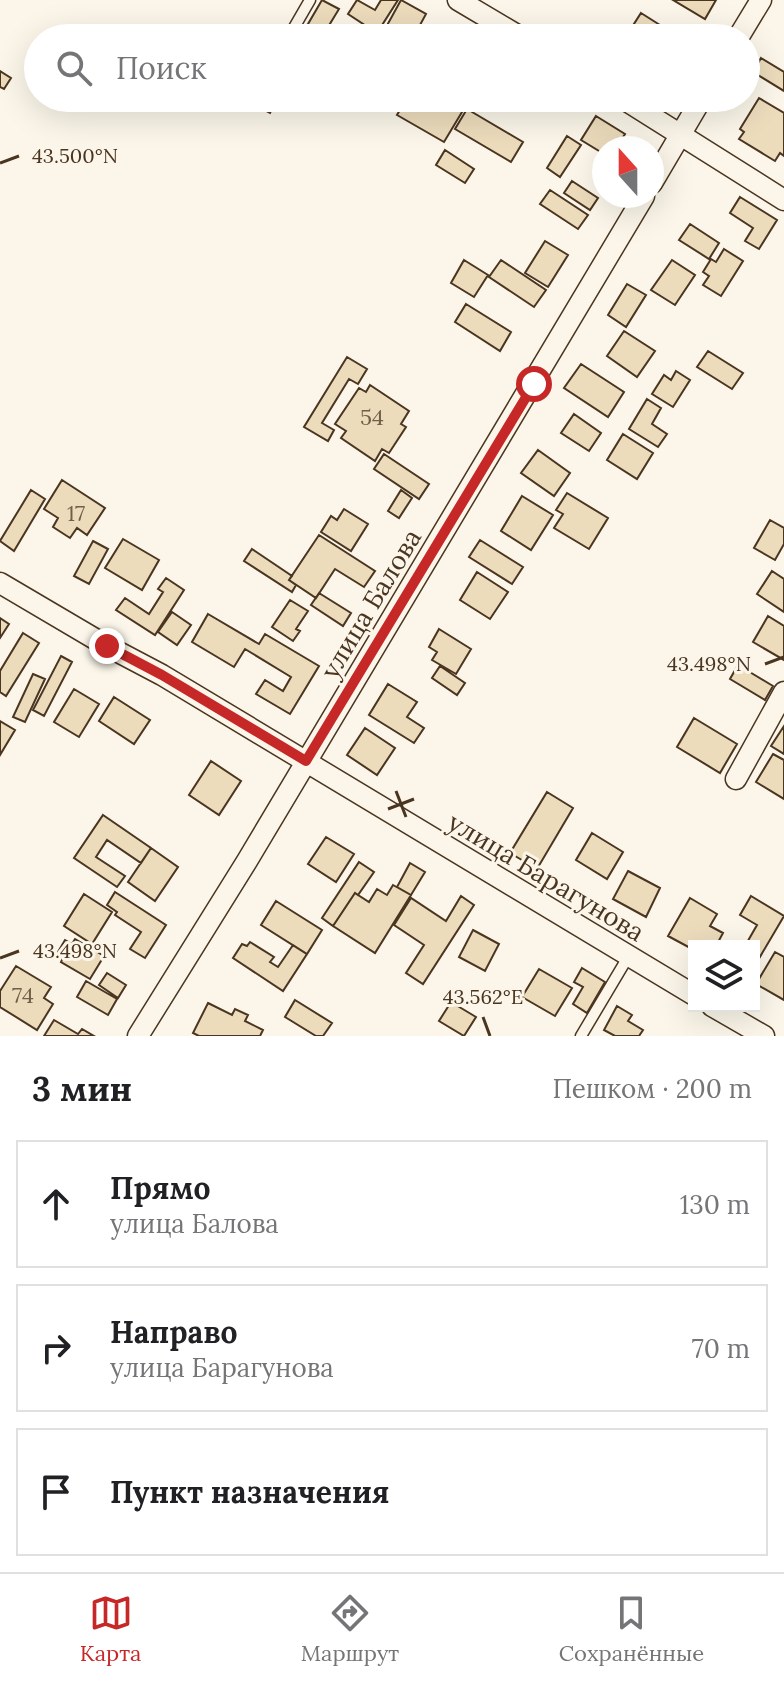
<!DOCTYPE html>
<html lang="ru">
<head>
<meta charset="utf-8">
<style>
  body { margin:0; font-family:Lora,serif; background:#f2f2f2; color:#202124 }
  .controls { position:absolute; right:24px; bottom:24px; display:grid; overflow:hidden; border-radius:0px; box-shadow:0 8px 32px #0002 }
  .controls button { width:72px; height:72px; display:grid; place-items:center; padding:0; border:0; border-bottom:2px solid #e0e0e0; background:#fff; color:#202124; font:40px sans-serif }
  .compass { position:absolute; left:592px; top:136px; width:72px; height:72px; border-radius:50%; background:#fff; box-shadow:0 8px 32px #0002; rotate:339deg }
  .stop { position:absolute; width:24px; height:24px; margin:-18px; border:6px solid #c62828; border-radius:50%; background:#fff }
  .stop.end { background:#c62828; border-color:#fff; box-shadow:0 2px 8px #0008 }
  .list { margin:0; padding:0; list-style:none }
  h2 { display:flex; justify-content:space-between; align-items:center; height:104px; margin:0; padding:0 32px; font-size:34px }
  h2 small { font-size:26px; font-weight:400; color:#757577 }
  .list li { display:grid; grid-template-columns:52px 1fr auto; gap:24px; align-items:center; box-sizing:border-box; height:128px; margin:0 16px 16px; padding:0 16px; border:2px solid #e0e0e0; border-radius:0px }
  .list b { display:block; font-size:30px; white-space:nowrap }
  .list p { margin:0; font-size:26px; white-space:nowrap; color:#757577 }
  .list em { font-size:26px; font-style:normal; color:#757577 }
  .icon { flex:none; width:44px; height:44px; fill:none; stroke:currentColor; stroke-width:2; stroke-linecap:round; stroke-linejoin:round }
  .map { position:relative; flex:none; width:784px; height:1036px; overflow:hidden }
  .search { position:absolute; background:#fff; box-shadow:0 8px 32px #0002; left:24px; right:24px; top:24px; height:88px; display:flex; align-items:center; gap:20px; box-sizing:border-box; padding:0 28px; border-radius:44px; color:#757577; font-size:30px }
  .sheet { height:536px; background:#fff }
  nav { display:flex; justify-content:space-around; align-items:center; box-sizing:border-box; height:112px; border-top:2px solid #e0e0e0; background:#fff; font-size:22px; color:#757577 }
  nav a { display:grid; justify-items:center; gap:4px }
  nav .on { color:#c62828 }
  .map>svg:first-child { display:block }
</style>
</head>
<body>
<div class="map">
<svg width="784" height="1036" viewBox="0 0 784 1036">
  <rect width="100%" height="100%" fill="#fbf6e9"/>
  <!-- building -->
  <path fill="#ecdcbc" stroke="#4a3520" stroke-width="2" d="M322,0L339,9L325,32L335,38H304L301,36Z
    M357,0L375,10L381,0H398L377,33L348,14Z
    M401,0L426,14L413,38H401L385,29Z
    M673,0H716L705,19Z
    M641,13L671,32L667,38H625Z
    M578,29L592,38H572Z
    M452,30L465,38H447Z
    M761,58L784,72V91L753,72Z
    M0,71L11,78L4,89L0,87Z
    M257,98H278L270,113L253,104Z
    M407,98H446L445,101L462,112L444,142L397,115Z
    M457,98H472L465,109L454,102Z
    M759,98L784,113V156L780,153L775,161L739,139L744,132L740,129Z
    M467,109L523,142L511,162L455,129Z
    M596,116L625,134L616,148H604V154L581,140Z
    M567,136L581,145L560,177L547,168Z
    M445,150L474,169L465,183L436,165Z
    M572,181L598,198L590,210L564,193Z
    M550,190L588,215L578,229L540,204Z
    M740,197L777,220L759,249L745,241L753,228L730,213Z
    M690,224L719,243L709,259L679,240Z
    M545,241L568,255L548,287L525,273Z
    M724,249L743,261L721,296L703,285L709,276L703,272L711,259L716,262Z
    M464,260L488,275L474,297L451,283Z
    M501,260L546,290L534,307L489,277Z
    M672,260L695,275L675,305L651,290Z
    M627,284L646,295L626,327L608,315Z
    M466,304L511,332L500,351L455,322Z
    M624,331L655,351L637,377L607,356Z
    M708,351L743,373L732,389L697,367Z
    M347,357L367,369L358,384L349,379L322,423L334,430L328,441L304,427Z
    M581,364L624,392L608,417L564,388Z
    M676,371L690,380L673,407L652,394L664,375L671,380Z
    M370,385L409,411L401,424L406,427L389,453L382,449L375,461L341,438L346,431L335,424L359,388L366,392Z
    M647,399L661,408L652,424L667,434L658,447L629,429Z
    M574,414L601,433L589,451L561,433Z
    M623,434L653,453L637,479L607,460Z
    M538,450L570,473L554,496L521,473Z
    M384,454L429,484L419,499L374,469Z
    M62,480L105,508L87,535L77,528L70,538L53,527L58,518L44,509Z
    M31,490L45,499L14,551L0,541Z
    M401,490L412,498L399,518L388,511Z
    M567,493L608,518L589,549L554,528L563,514L556,510Z
    M522,496L553,515L531,550L501,531Z
    M344,509L368,524L351,551L321,532L331,516L337,520Z
    M770,520L784,528V544L775,560L754,548Z
    M319,535L375,571L364,587L335,569L316,598L289,580Z
    M123,539L159,560L142,590L105,568Z
    M480,540L523,567L512,584L469,557Z
    M93,541L108,549L89,584L74,576Z
    M252,549L292,576L289,580L296,585L292,592L244,561Z
    M772,571L784,579V612L757,594Z
    M477,572L508,592L490,619L460,600Z
    M166,578L184,590L155,635L116,610L125,598L149,614L163,592L158,589Z
    M319,593L351,613L343,626L311,605Z
    M290,600L308,611L296,629L300,631L293,641L272,627Z
    M172,612L191,625L177,645L158,632Z
    M208,614L259,644L265,634L319,666L290,714L256,694L265,680L283,691L291,677L245,649L234,667L192,642Z
    M768,616L784,626V660L753,642Z
    M0,618L9,624L0,638Z
    M439,629L471,649L456,674L432,660L437,652L429,647Z
    M23,633L39,643L6,696L0,692V671Z
    M61,656L72,662L44,716L33,710Z
    M738,665L773,686L765,700L730,679Z
    M440,666L465,683L457,695L432,678Z
    M33,674L45,679L25,722L13,717Z
    M388,684L417,702L407,717L424,728L414,743L369,715Z
    M74,689L99,704L79,737L54,722Z
    M114,697L150,720L134,744L99,721Z
    M694,718L737,744L720,773L677,747Z
    M0,721L15,730L0,755Z
    M784,726V754L771,746Z
    M365,728L395,748L377,775L347,755Z
    M773,754L784,760V799L756,782Z
    M211,761L241,781L219,815L189,795Z
    M547,792L573,808L537,869L510,853Z
    M103,815L151,848L141,863L107,840L96,857L125,876L117,887L74,858Z
    M592,833L623,852L607,879L576,860Z
    M326,837L354,854L336,882L308,864Z
    M151,848L178,867L155,901L128,882Z
    M359,862L374,872L358,895L355,893L333,926L322,918Z
    M410,863L425,872L411,895L397,887Z
    M628,871L660,888L646,917L613,899Z
    M393,885L411,895L375,953L333,926L355,893L369,902L377,889L387,895Z
    M115,892L166,925L145,958L130,949L141,932L115,915L117,912L107,905Z
    M84,894L112,912L92,944L64,926Z
    M461,896L474,905L423,984L406,973L424,945L394,925L411,898L446,921Z
    M751,896L784,916L754,967V946H745L757,925L740,915Z
    M690,898L717,914L710,926L723,933L716,946H708L703,943L701,946H694V950L668,936Z
    M276,901L322,930L307,954L261,925Z
    M473,930L499,944L485,971L459,957Z
    M75,939L104,956L90,979L61,962L64,956L58,952L65,940L72,944Z
    M250,942L274,957L270,962L278,967L293,945L307,954L283,991L233,958L242,944L247,946Z
    M775,952L784,957V1000L756,984Z
    M16,966L51,987L44,998L53,1004L37,1030L0,1007V991Z
    M582,968L605,982L587,1013L573,1004L583,987L574,982Z
    M539,969L572,988L555,1016L522,997Z
    M107,973L126,985L118,998L99,985Z
    M86,981L117,999L108,1015L77,997Z
    M295,1000L332,1023L323,1036H316L285,1017Z
    M451,1002L476,1017L464,1036L439,1021Z
    M208,1003L232,1015L235,1009L248,1015L245,1021L263,1030L260,1036H199L193,1033Z
    M617,1006L632,1015L628,1021L643,1030L639,1036H615L604,1030Z
    M54,1020L78,1034L82,1029L94,1036H44Z"/>
  <g fill="none" stroke-linecap="round" stroke-linejoin="round">
    <!-- lane casing -->
    <g stroke="#4a3520" stroke-width="13">
      <path id="lane" d="M288,38L310,0
        M581,1036L628,957"/>
    </g>
    <!-- street casing -->
    <g stroke="#4a3520" stroke-width="23">
      <path id="street" d="M458,0L522,38
        M738,38L761,0
        M622,98L784,200
        M652,183L702,98
        M0,583L107,646L162,675L694,995
        M736,779L784,692
        M712,1006L764,1036
        M138,1036L247,861L644,196"/>
    </g>
    <!-- lane -->
    <use href="#lane" stroke="#fbf6e9" stroke-width="10"/>
    <!-- street -->
    <use href="#street" stroke="#fbf6e9" stroke-width="20"/>
  </g>
  <g fill="none" stroke-linecap="round" stroke-linejoin="round">
    <!-- route -->
    <path stroke="#c62828" stroke-width="10" d="M107,646L162,675L306,761L534,384"/>
  </g>
  <!-- ticks -->
  <path fill="none" stroke="#4a3520" stroke-width="3" d="M0,163L19,156M765,664L784,657M396,791L406,817M388,809L414,799M0,958L19,951M483,1017L490,1036"/>
  <g text-anchor="middle" stroke-width="6" stroke-linejoin="round" paint-order="stroke">
    <!-- number labels -->
    <g font-size="22" fill="#725f47">
      <text x="372" y="425">54</text>
      <text x="76" y="521">17</text>
      <text x="23" y="1003">74</text>
    </g>
    <!-- street labels -->
    <g font-size="26" fill="#4a3520" stroke="#fbf6e9">
      <text transform="translate(371 604) rotate(-59)" y="9">улица Балова</text>
      <text transform="translate(546 877) rotate(31)" y="9">улица Барагунова</text>
    </g>
  </g>
  <g font-size="20" text-anchor="middle" fill="#4a3520" stroke="#fbf6e9" stroke-width="6" stroke-linejoin="round" paint-order="stroke">
    <text x="75" y="163">43.500°N</text>
    <text x="709" y="671">43.498°N</text>
    <text x="75" y="958">43.498°N</text>
    <text x="483" y="1004">43.562°E</text>
  </g>
</svg>
<div class="controls">
<button><svg class="icon" aria-label="layers" viewBox="0 0 24 24"><path d="M12 4l9 5-9 5-9-5zM3 14l9 5 9-5"/></svg></button>
</div>
<svg class="compass" viewBox="-18 -18 36 36"><path d="M0-13l5 13h-10z" fill="#e53935"/><path d="M0 13l5-13h-10z" fill="#757577"/></svg>
<div class="stop" style="left:534px;top:384px"></div>
<div class="stop end" style="left:107px;top:646px"></div>
<div class="search"><svg class="icon" aria-label="search" viewBox="0 0 24 24"><circle cx="10" cy="10" r="6"/><path d="M15 15l6 6"/></svg>Поиск</div>
</div>
<section class="sheet">
<h2>3 мин<small>Пешком · 200 m</small></h2>
<ul class="list">
<li><svg class="icon" aria-label="ahead" viewBox="0 0 24 24"><path d="M12 20V5M6 11l6-6 6 6"/></svg><div><b>Прямо</b><p>улица Балова</p></div><em>130 m</em></li>
<li><svg class="icon" aria-label="right" viewBox="0 0 24 24"><path d="M7 20v-9h11M14 6l5 5-5 5"/></svg><div><b>Направо</b><p>улица Барагунова</p></div><em>70 m</em></li>
<li><svg class="icon" aria-label="arrive" viewBox="0 0 24 24"><path d="M6 21V4h12l-3 4 3 4H6"/></svg><div><b>Пункт назначения</b></div></li>
</ul>
</section>
<nav>
<a class="on"><svg class="icon" aria-label="map" viewBox="0 0 24 24"><path d="M3 6l6-2 6 2 6-2v14l-6 2-6-2-6 2zM9 4v14M15 6v14"/></svg>Карта</a>
<a><svg class="icon" aria-label="directions" viewBox="0 0 24 24"><path d="M12 3l9 9-9 9-9-9zM9 14v-3h6M13 9l2 2-2 2"/></svg>Маршрут</a>
<a><svg class="icon" aria-label="saved" viewBox="0 0 24 24"><path d="M7 4h10v16l-5-4-5 4z"/></svg>Сохранённые</a>
</nav>
</body>
</html>
